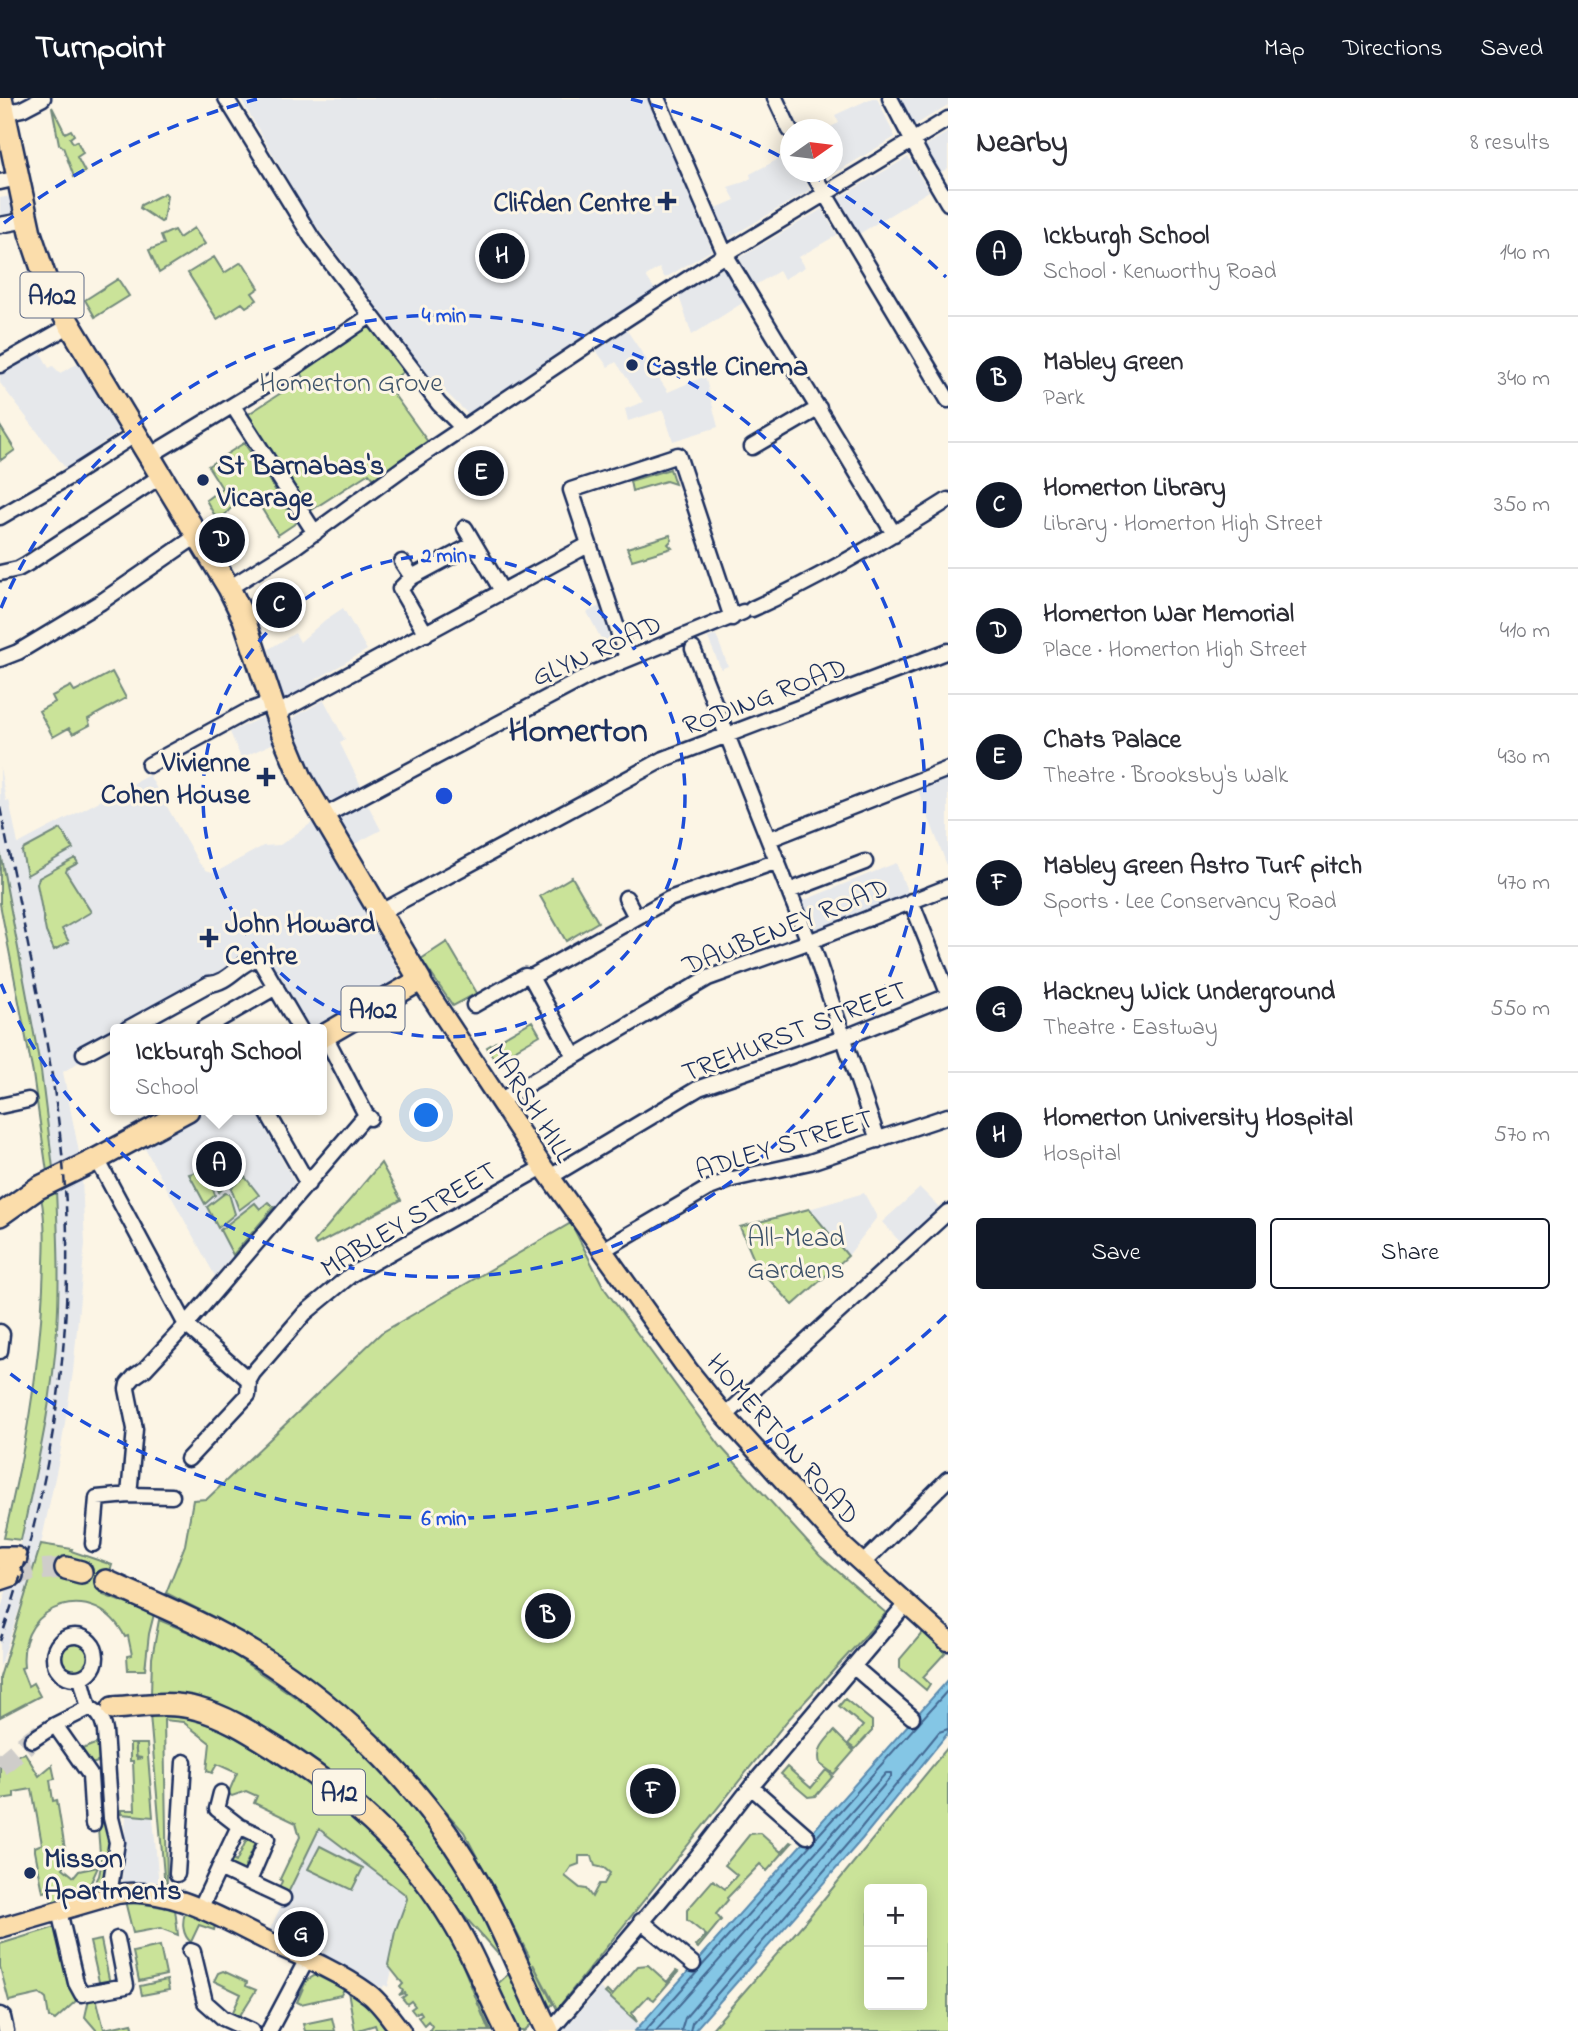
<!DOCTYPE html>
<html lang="en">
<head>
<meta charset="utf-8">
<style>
  body { margin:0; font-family:"Indie Flower",sans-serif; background:#f2f2f3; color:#2b2b33 }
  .controls { position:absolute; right:21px; bottom:21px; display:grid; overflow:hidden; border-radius:7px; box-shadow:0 4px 18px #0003 }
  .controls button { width:63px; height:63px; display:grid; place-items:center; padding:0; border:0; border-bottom:2px solid #e1e1e2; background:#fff; color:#2b2b33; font:35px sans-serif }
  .compass { position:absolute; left:780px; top:21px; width:63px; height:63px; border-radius:50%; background:#fff; box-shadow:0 4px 18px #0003; rotate:76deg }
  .you { position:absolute; left:427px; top:1018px; width:24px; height:24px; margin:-18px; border:5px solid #fff; border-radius:50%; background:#1a73e8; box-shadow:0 0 0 10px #1a73e833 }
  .badge { display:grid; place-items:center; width:46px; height:46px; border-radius:50%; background:#111827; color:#fff; font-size:23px; font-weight:700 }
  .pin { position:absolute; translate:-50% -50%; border:4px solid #fff; box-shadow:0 2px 7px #0006 }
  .popup { position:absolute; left:110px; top:926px; width:217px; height:91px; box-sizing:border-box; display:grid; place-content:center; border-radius:7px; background:#fff; filter:drop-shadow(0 2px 5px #0005); font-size:23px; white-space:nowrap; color:#7c7c81 }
  .popup b { font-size:26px; color:#2b2b33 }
  .popup::after { content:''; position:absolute; left:50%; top:100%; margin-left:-14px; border:14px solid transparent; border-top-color:#fff }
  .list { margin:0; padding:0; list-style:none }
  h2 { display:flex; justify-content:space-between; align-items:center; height:91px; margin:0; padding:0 28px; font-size:30px }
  h2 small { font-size:23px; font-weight:400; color:#7c7c81 }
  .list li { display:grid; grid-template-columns:46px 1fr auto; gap:21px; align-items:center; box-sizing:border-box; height:126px; padding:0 28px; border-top:2px solid #e1e1e2 }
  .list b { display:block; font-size:26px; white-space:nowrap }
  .list p { margin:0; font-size:23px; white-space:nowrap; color:#7c7c81 }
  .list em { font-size:23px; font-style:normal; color:#7c7c81 }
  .actions { display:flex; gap:14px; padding:21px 28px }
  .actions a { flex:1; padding:16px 0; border:2px solid #111827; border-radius:7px; text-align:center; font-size:24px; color:#111827 }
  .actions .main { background:#111827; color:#fff }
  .map { position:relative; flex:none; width:948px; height:1933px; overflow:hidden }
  header { display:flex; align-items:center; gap:42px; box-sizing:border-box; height:98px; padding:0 35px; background:#111827; color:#fff }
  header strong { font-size:33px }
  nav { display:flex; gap:38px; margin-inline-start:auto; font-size:24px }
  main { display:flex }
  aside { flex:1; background:#fff }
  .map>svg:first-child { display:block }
</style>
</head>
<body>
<header>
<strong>Turnpoint</strong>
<nav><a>Map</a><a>Directions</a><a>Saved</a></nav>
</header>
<main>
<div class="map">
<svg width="948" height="1933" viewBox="0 0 948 1933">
  <rect width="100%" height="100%" fill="#fcf5e5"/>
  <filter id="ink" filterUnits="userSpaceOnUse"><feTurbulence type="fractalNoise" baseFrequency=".0143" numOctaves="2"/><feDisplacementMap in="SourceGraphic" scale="14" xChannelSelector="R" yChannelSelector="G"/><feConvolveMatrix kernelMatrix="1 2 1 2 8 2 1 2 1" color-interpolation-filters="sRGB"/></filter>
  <g filter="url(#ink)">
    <!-- built -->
    <path fill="#e6e8eb" d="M240,0H648L712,152L665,180L659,170L646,178L655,192L475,314L468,316L427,276L309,118Z
      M872,0H877L895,39L825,81L822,74H832V32L826,31L839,25L835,17Z
      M896,0H948V7L912,29Z
      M948,34V70L940,75L923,49Z
      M790,55V74H801L810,92L727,141L714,111L735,102L728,89L744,84L751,80L750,76Z
      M908,59L929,93L859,136L837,101Z
      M11,98L14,113L11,117L0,120V100Z
      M822,111L837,137L799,159L805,169L784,181L779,173L755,187L739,160Z
      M723,170L744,204L692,237L679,198Z
      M626,231L668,294L705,278L718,329L673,343L663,312L628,323L625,311L643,304L616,264L608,269L595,251Z
      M41,255L49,270L53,268L60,275L79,265L120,333L66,371L0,285V276Z
      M600,508L614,555L610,558L587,514Z
      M343,510L367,552L312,584V587L284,603L282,602L269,551L295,535L300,544L325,522Z
      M716,537L728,568L721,571L708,540Z
      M324,602L345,642L340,645L361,688L328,711L288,623Z
      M265,618L276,644L241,660L230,634Z
      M0,669L6,703L9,702L18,746L149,677L199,765L206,772L212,774L218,773L263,748L280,747L313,724L373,825L399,874L394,886L318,931H308L256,856L132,931H116V941L63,974L80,1059L69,1086L82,1081L85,1146L73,1274L60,1356L41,1446L0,1569V1514L21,1443L4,1440L24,1356L36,1286L41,1235L45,1123L41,1099L55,1092L41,973L0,754Z
      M948,680V770L918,692Z
      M367,705L381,732L351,748L336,724L337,719Z
      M896,765L908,795L813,832L802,803Z
      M207,1012H255L295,1085L215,1178L143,1047Z
      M920,1090L939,1109L901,1145L882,1124Z
      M864,1095L877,1119L848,1158L809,1111Z
      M126,1717L153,1719L159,1788L122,1785Z
      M319,1731L406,1797L407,1801L395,1834L388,1867L392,1872L388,1889L384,1887L383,1890L269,1833Z
      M600,1890L641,1927L635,1933H563Z"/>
    <!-- green -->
    <path fill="#cae399" stroke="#72897c" stroke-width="2" fill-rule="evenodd" d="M52,9L65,35L71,32L74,37L70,40L73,45L77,43L83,55L77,59L85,74L74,79L63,49L59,46Z
      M165,95L167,97L163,123L161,124L140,110L141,107Z
      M194,130L205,146L159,175L149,152L164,146L161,138L174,132L179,140Z
      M214,159L224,175L240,165L244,166L259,190L252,195L257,202L246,209L242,205L217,221L188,175Z
      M118,181L129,198L95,219L85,202Z
      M369,226L404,273L387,287L428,344L374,381L369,375L310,413L247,317L304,280L300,272Z
      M0,328L15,352L1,362L0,360Z
      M244,345L251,355L254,353L263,367L262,371L296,425L278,437L257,403L239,401L223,419L215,418L206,402L222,390L208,368Z
      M670,371L675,386L666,383L632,393L630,383Z
      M670,437L672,442L668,446L672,450L632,462L627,450Z
      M112,574L126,600L88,621L90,627L73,636L69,630L53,639L39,613L55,604L52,598L71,588L75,594Z
      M61,731L73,751L27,777L22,754L24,751Z
      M0,754L41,973L53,1070L47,1074L33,976L0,806Z
      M75,760L78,765L67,771L66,774L91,814L62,831L69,844L54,852L46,834L37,786L39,780Z
      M572,779L598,824L566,843L540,798Z
      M447,844L477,895L453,908L421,861Z
      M532,923L540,937L495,963L487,949Z
      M232,1063L242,1075L230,1085L223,1067Z
      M381,1065L401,1102L316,1147L314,1144Z
      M216,1067L220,1069L226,1088L219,1094L210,1072V1069Z
      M203,1072H206L215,1097L205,1106L189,1076Z
      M245,1079L259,1097L239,1112L231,1090Z
      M56,1092C58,1138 60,1185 57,1231C53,1303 36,1373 21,1442L4,1440C24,1355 39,1278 43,1190C44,1159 47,1129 41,1099Z
      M225,1095L229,1096L235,1116L218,1130L207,1109Z
      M268,1104L274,1109L233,1157L220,1132L255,1105L260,1111Z
      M809,1111L848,1158L793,1207L757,1169L740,1129Z
      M571,1125L604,1190L721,1349L820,1458L886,1515L787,1623L557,1911L533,1866L553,1906L524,1933H491L477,1904L529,1858L464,1734L388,1649L320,1587L218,1521L166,1495L185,1447L193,1402L207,1401L381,1235ZM579,1758H592L595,1768L604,1770L610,1775L604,1786H599L592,1799L586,1791L580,1790L565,1778L571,1769L579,1766Z
      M41,1446L72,1451L71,1453L112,1467L103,1497L154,1516L149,1536L145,1572H128L127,1558L132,1557L128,1538L125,1539C97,1481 17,1504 24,1569L21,1570L28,1588L33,1585L40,1598L0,1619V1579Z
      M159,1522L218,1546L333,1625L403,1694L463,1773L502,1850L498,1856L457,1810L432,1774L369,1710L168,1598L151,1596L152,1560Z
      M923,1534L945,1555L923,1579L930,1586L926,1592L900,1570V1561Z
      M62 1559a13 13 0 1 1 26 0a13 13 0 1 1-26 0Z
      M845,1601L872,1623V1633L855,1651L848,1646L863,1628L839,1608Z
      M150,1617C166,1618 182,1618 198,1623C224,1631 246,1645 269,1660C338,1703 403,1758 444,1829C462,1859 475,1900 489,1933H429L432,1928L428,1923L424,1927L418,1919L422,1916L420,1913L415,1916L411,1911L415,1908L411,1903L407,1906L402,1900L406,1897L405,1895L399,1897L403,1893L400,1889L403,1886L388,1867L395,1834L407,1801L406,1797L319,1731L288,1795L279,1791L282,1783L280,1781L300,1739L296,1725L254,1705L257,1698L246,1693L232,1698L228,1696L237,1675L217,1666L212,1675L207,1673L210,1645L183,1624L164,1622L167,1790L165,1789Z
      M834,1633L854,1653L834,1676L820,1666C816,1650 825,1644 834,1633Z
      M100,1644L104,1662L88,1667L77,1653Z
      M130,1646H135L137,1661L142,1660L136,1659V1646H147L153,1719L121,1716V1712H135L133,1663H130Z
      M948,1649V1933H710L809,1819ZM869,1791H922V1907H869Z
      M25,1655L39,1678L52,1667L55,1681L50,1682L53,1703L57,1702L67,1764L63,1770L74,1779L79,1773L98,1769L87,1793L52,1804L49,1793L43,1794L35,1753V1749L42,1746L32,1691L14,1694V1699L0,1701V1661Z
      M787,1669L811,1690L826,1672L833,1678L816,1698L808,1699L781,1676Z
      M94,1681H101V1696L105,1697C112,1733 118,1760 95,1793L94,1787L99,1778L101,1768Z
      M760,1735L781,1754L790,1744L792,1745L767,1773L760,1766L727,1800L728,1802L716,1816L721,1822L698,1850L696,1848L706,1837L687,1822V1812L713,1782L725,1791L737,1777L725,1767L750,1736Z
      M246,1736L259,1740L261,1749L255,1746L245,1768L251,1771L243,1775L233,1770L230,1761L236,1764L246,1743L240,1739Z
      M320,1748L363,1770L352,1792L308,1771Z
      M125,1803L175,1811L178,1837L160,1830L133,1835Z
      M185,1815L215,1828L214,1832L199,1827L191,1844C182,1837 182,1824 185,1815Z
      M59,1828L76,1903L55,1922L49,1919L46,1901L40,1896L9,1903L0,1869V1846Z
      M101,1842L110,1886L100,1888L90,1844Z
      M160,1848L166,1877L139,1883L133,1854Z
      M648,1867L667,1884L676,1873L678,1874L654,1902L648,1898L632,1915L637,1924L605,1895L607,1893L612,1898L638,1868Z
      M223,1873L247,1884L246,1888L256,1892L239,1919L232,1916L241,1896L214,1883L218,1875Z
      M314,1878H318L344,1891L341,1897L301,1906L297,1904L306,1883Z
      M167,1882L169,1892L142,1897L140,1888Z
      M348,1893L368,1906L390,1933H377L375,1927L355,1933Z
      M96,1899L104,1931L132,1925L134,1933H97L85,1919L89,1901Z
      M332,1920L335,1933H305L303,1926Z"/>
    <!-- water -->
    <path fill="#84c6e5" stroke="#5a8aaf" stroke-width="2" d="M948,1582V1635L862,1741L694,1933H635Z"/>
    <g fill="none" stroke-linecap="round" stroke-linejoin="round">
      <!-- shore -->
      <path stroke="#456b94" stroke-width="2" d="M814,1742L948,1592
        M700,1870L812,1745
        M645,1933L698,1873
        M656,1933L886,1675H891V1679L685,1920L681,1933
        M690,1933L692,1925L856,1736L939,1634L948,1631"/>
      <!-- highway-tunnel -->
      <path stroke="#cfcdca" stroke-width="21" stroke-dasharray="21 10" stroke-linecap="butt" d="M12,1477L33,1472L66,1470
        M0,1668L32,1641L48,1631"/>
      <!-- minor casing -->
      <g stroke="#1b2f5e" stroke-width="19">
        <path id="minor" d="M226,0L312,140L439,306L463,330
          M657,0L725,156L894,436
          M775,0L790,32
          M890,0L921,59L948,105
          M4,15L22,11L43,0
          M812,74L948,302
          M0,84L18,80
          M0,127L27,122
          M0,267L69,228
          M233,308L315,435
          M752,349L819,310
          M149,358L291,272L370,218
          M0,419L69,379L136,336
          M465,430L502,493
          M402,464L412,479
          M0,475L18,471L27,466L161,378
          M229,490L293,450L403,370L626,221L737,149L948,21
          M752,511C820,480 885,442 948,402
          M426,536L400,491L412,479L474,446
          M693,551L809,844
          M627,560L571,392L678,357L732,520
          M0,561L18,554L101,504L198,437
          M276,616L588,447
          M149,667L246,614L272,604
          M324,718L594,575L743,514
          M770,741L948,671
          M789,793L865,764
          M626,800L636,819
          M911,803L948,895
          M379,815L664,661L948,553
          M811,843L878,1042
          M531,879L574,958
          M474,907L525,878L531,879L669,801L778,763
          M127,931L209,886C230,885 239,863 259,861L300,931
          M203,931L276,889
          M325,938L366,1017L370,1020
          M84,955L116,938
          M499,1003L708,880L811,843L948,789
          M0,1008L28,1002
          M266,1012L308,1086
          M97,1061L186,1227L249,1282L253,1275L305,1215L352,1176L543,1069
          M550,1079L699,990L843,940L948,898
          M603,1152L707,1091L733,1081L810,1064L948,1018
          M0,1234L2,1236L0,1253
          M725,1318L948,1114
          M188,1361L248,1297L249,1282
          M129,1397L135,1331L127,1291L128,1286L135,1278L145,1271L186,1227L366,1017
          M93,1446L97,1400L129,1397L172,1398
          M862,1466L948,1381
          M54 1559a21 21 0 1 1 42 0a21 21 0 1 1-42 0Z
          M854,1569L912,1619
          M81,1580L89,1610C100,1614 103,1622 105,1633L111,1720L117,1744L109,1798
          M55,1627L90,1677L93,1726
          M32,1642L55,1627L89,1610
          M751,1689L807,1738
          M221,1695L217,1711L239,1728
          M219,1770L283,1800
          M177,1776L184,1664
          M200,1811L239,1728L267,1741L249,1783
          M59,1813L76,1885L82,1896L126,1888L117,1841
          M641,1823L693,1866
          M190,1853L193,1854L205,1904L223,1920L252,1933
          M0,1917L3,1919L6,1933
          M269,1933L307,1861
          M550,1933L696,1760L751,1689L906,1506"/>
      </g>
      <!-- major casing -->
      <g stroke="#1b2f5e" stroke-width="23">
        <path id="major" d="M420,882L543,1069L688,1272L725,1318L844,1449L948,1543
          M0,1830L117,1796C171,1787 227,1824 274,1846C306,1860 341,1875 369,1896C381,1905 391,1921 401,1933"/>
      </g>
      <!-- highway casing -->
      <g stroke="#1b2f5e" stroke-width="26">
        <path id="highway" d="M1,0L30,135L50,194L229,490L244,521L282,634L302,682L420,882L322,939
          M0,1117L38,1090L97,1061L188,1012
          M0,1460H16
          M66,1470L81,1474
          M0,1481L12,1477
          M106,1483C156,1506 208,1527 254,1555C347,1613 431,1698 483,1794C507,1839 525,1887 548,1933
          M113,1610C141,1608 171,1603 198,1611C228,1619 253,1636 279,1652C345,1695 405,1746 447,1814C471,1851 487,1893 507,1933"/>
      </g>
      <!-- minor -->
      <use href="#minor" stroke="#fcf5e5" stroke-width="14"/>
      <!-- major -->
      <use href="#major" stroke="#fbddab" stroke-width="18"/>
      <!-- highway -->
      <use href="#highway" stroke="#fbddab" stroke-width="21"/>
      <!-- rail -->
      <path stroke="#1b2f5e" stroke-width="2.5" stroke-dasharray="10 5" stroke-linecap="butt" d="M0,709C24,834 56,962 65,1090C75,1244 50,1397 0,1543"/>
    </g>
  </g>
  <!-- distance rings -->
  <g fill="none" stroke="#1d4ed8" stroke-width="3.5" stroke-dasharray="12 9">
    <circle cx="444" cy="698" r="241"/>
    <path d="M1 510A481 481 0 1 1 1 886"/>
    <path d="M946 1217A722 722 0 0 1 4 1271M4 125A722 722 0 0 1 257 1M631 1A722 722 0 0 1 789 63M810 76A722 722 0 0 1 946 179"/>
  </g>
  <!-- markers -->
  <g fill="#1b2f5e" stroke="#fcf5e5" stroke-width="2.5">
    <path d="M663.5 92.5h7v7h7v7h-7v7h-7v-7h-7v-7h7z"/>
    <circle cx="632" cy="267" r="7"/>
    <circle cx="203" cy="382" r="7"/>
    <path d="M262.5 668.5h7v7h7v7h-7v7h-7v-7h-7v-7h7z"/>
    <path d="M205.5 829.5h7v7h7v7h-7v7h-7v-7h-7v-7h7z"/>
    <circle cx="30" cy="1775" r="7"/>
  </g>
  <g text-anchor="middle" stroke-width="6" stroke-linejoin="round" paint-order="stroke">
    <!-- shield labels -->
    <g fill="#fcf5e5" stroke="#5e6a86" stroke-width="2">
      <rect x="20.5" y="174.5" width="63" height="45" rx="5"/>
      <rect x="341.5" y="888.5" width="63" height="45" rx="5"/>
      <rect x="313" y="1671.5" width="52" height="45" rx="5"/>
    </g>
    <g font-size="26" font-weight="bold" fill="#1b2f5e">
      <text x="52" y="206">A102</text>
      <text x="373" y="920">A102</text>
      <text x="339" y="1703">A12</text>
    </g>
    <!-- poi labels -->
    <g font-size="28" font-weight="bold" fill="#1b2f5e" stroke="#fcf5e5" text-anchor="start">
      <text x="651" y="113" text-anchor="end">Clifden Centre</text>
      <text x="646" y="277">Castle Cinema</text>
      <text x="217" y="376">St Barnabas's<tspan x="217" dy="32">Vicarage</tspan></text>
      <text x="250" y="673" text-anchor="end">Vivienne<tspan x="250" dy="32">Cohen House</tspan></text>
      <text x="225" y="834">John Howard<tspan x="225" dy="32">Centre</tspan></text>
      <text x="44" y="1769">Misson<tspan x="44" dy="32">Apartments</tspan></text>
    </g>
    <!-- park labels -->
    <g font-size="28" fill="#3e536a" stroke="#fcf5e5">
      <text x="351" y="293">Homerton Grove</text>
      <text x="796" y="1148">All-Mead<tspan x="796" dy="32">Gardens</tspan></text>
    </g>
    <!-- street labels -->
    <g font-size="28" fill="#1b2f5e" stroke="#fcf5e5">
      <text transform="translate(596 551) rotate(-24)" y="10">GLYN ROAD</text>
      <text transform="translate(764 597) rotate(-21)" y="10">RODING ROAD</text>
      <text transform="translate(785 827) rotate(-22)" y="10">DAUBENEY ROAD</text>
      <text transform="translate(794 932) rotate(-21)" y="10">TREHURST STREET</text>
      <text transform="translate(532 1004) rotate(57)" y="10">MARSH HILL</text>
      <text transform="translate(784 1045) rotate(-17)" y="10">ADLEY STREET</text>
      <text transform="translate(408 1120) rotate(-31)" y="10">MABLEY STREET</text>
      <text transform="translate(784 1340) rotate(49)" y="10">HOMERTON ROAD</text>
    </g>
    <!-- district labels -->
    <g font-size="35" font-weight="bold" fill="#1b2f5e" stroke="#fcf5e5">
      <text x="578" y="643">Homerton</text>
    </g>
  </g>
  <circle cx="444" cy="698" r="10" fill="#1d4ed8" stroke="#fcf5e5" stroke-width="3.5"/>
  <g font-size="21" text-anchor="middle" font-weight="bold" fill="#1d4ed8" stroke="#fcf5e5" stroke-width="6" stroke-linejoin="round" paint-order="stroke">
    <text x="444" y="224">4 min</text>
    <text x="444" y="464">2 min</text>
    <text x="444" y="1427">6 min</text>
  </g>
</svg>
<div class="controls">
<button>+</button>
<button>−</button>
</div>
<svg class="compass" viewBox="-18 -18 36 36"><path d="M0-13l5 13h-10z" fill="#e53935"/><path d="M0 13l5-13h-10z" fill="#7c7c81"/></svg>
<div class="you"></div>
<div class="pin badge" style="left:219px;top:1066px">A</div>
<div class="popup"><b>Ickburgh School</b>School</div>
<div class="pin badge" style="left:548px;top:1518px">B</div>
<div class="pin badge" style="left:279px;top:507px">C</div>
<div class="pin badge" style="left:222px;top:442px">D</div>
<div class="pin badge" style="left:481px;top:375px">E</div>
<div class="pin badge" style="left:653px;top:1693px">F</div>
<div class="pin badge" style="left:301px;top:1836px">G</div>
<div class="pin badge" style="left:502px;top:158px">H</div>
</div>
<aside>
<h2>Nearby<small>8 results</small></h2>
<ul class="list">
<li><span class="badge">A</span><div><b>Ickburgh School</b><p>School · Kenworthy Road</p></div><em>140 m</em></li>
<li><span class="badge">B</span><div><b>Mabley Green</b><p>Park</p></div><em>340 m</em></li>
<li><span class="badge">C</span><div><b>Homerton Library</b><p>Library · Homerton High Street</p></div><em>350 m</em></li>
<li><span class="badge">D</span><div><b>Homerton War Memorial</b><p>Place · Homerton High Street</p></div><em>410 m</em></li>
<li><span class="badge">E</span><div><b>Chats Palace</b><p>Theatre · Brooksby's Walk</p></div><em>430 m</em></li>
<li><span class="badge">F</span><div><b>Mabley Green Astro Turf pitch</b><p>Sports · Lee Conservancy Road</p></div><em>470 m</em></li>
<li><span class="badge">G</span><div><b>Hackney Wick Underground</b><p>Theatre · Eastway</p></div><em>550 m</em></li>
<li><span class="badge">H</span><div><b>Homerton University Hospital</b><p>Hospital</p></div><em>570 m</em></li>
</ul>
<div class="actions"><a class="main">Save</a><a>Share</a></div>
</aside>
</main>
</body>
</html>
